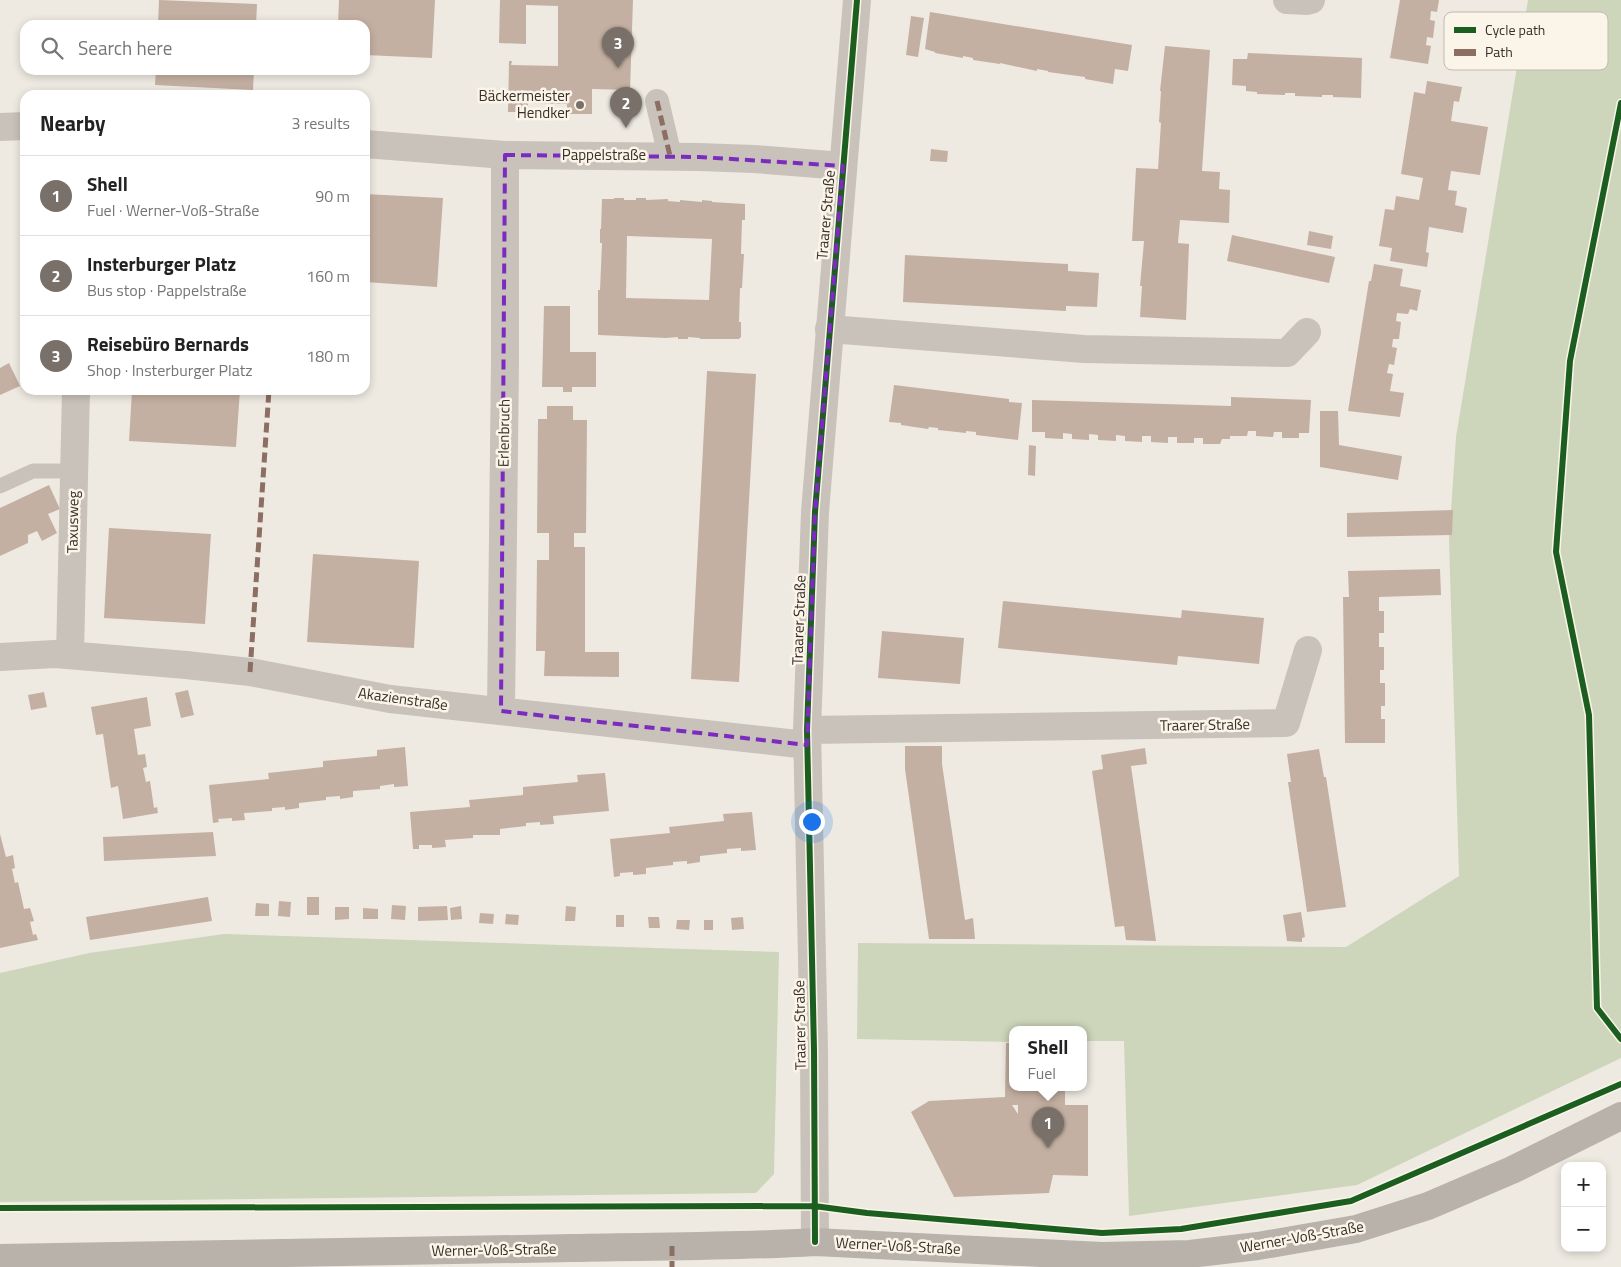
<!DOCTYPE html>
<html lang="en">
<head>
<meta charset="utf-8">
<style>
  body { margin:0; font-family:"Titillium Web",sans-serif; background:#f6f6f6; color:#222 }
  .controls { position:absolute; right:15px; bottom:15px; display:grid; overflow:hidden; border-radius:10px; box-shadow:0 2px 8px #0003 }
  .controls button { width:45px; height:45px; display:grid; place-items:center; padding:0; border:0; border-bottom:1px solid #e0e0e0; background:#fff; color:#222; font:25px sans-serif }
  .you { position:absolute; left:811px; top:821px; width:18px; height:18px; margin:-12px; border:4px solid #fff; border-radius:50%; background:#1a73e8; box-shadow:0 0 0 8px #1a73e833 }
  .badge { display:grid; place-items:center; width:32px; height:32px; border-radius:50%; background:#787069; color:#fff; font-size:16px; font-weight:700 }
  .pin { position:absolute; translate:-50% -41px; filter:drop-shadow(0 1px 2px #0008) }
  .pin::after { content:''; position:absolute; top:26px; width:18px; height:15px; background:inherit; clip-path:polygon(0 0,100% 0,50% 100%) }
  .popup { position:absolute; left:1009px; top:1026px; width:78px; height:65px; box-sizing:border-box; display:grid; place-content:center; border-radius:10px; background:#fff; filter:drop-shadow(0 1px 4px #0005); font-size:16px; white-space:nowrap; color:#767676 }
  .popup b { font-size:19px; color:#222 }
  .popup::after { content:''; position:absolute; left:50%; top:100%; margin-left:-10px; border:10px solid transparent; border-top-color:#fff }
  .list { margin:0; padding:0; list-style:none }
  h2 { display:flex; justify-content:space-between; align-items:center; height:65px; margin:0; padding:0 20px; font-size:21px }
  h2 small { font-size:16px; font-weight:400; color:#767676 }
  .list li { display:grid; grid-template-columns:32px 1fr auto; gap:15px; align-items:center; box-sizing:border-box; height:80px; padding:0 20px; border-top:1px solid #e0e0e0 }
  .list b { display:block; font-size:19px; white-space:nowrap }
  .list p { margin:0; font-size:16px; white-space:nowrap; color:#767676 }
  .list em { font-size:16px; font-style:normal; color:#767676 }
  .icon { flex:none; width:28px; height:28px; fill:none; stroke:currentColor; stroke-width:2; stroke-linecap:round; stroke-linejoin:round }
  .map { position:relative; flex:none; width:1621px; height:1267px; overflow:hidden }
  .search { position:absolute; background:#fff; box-shadow:0 2px 8px #0003; left:20px; top:20px; width:350px; height:55px; display:flex; align-items:center; gap:12px; box-sizing:border-box; padding:0 18px; border-radius:15px; color:#767676; font-size:19px }
  .panel { position:absolute; background:#fff; box-shadow:0 2px 8px #0003; left:20px; top:90px; width:350px; height:305px; border-radius:15px }
  .map>svg:first-child { display:block }
</style>
</head>
<body>
<div class="map">
<svg width="1621" height="1267" viewBox="0 0 1621 1267">
  <rect width="100%" height="100%" fill="#eeeae2"/>
  <!-- green -->
  <path fill="#cdd6ba" d="M1528,0H1621V1058L1357,1185L1129,1216L1124,1041H1083V1029H1013V1042L857,1039L858,943L1346,947L1459,876L1449,540L1456,437Z
    M224,934L779,952L774,1174L756,1193L0,1202V973L89,953Z"/>
  <!-- building -->
  <path fill="#c4b0a2" fill-rule="evenodd" d="M159,0L257,4L256,25H158Z
    M339,0H435L432,58L365,55V25H338Z
    M500,0H633L630,90L592,89V114H567V104L528,103V117H526V112H508L509,61H512L511,65L558,66V6L526,5V44L499,43Z
    M1400,0H1439L1437,12L1431,11L1430,20L1435,21L1433,38L1427,37L1426,45L1431,46L1428,64L1390,58Z
    M930,12L1132,45L1128,71L1115,69L1113,84L1085,79V77L1048,72V71L1037,69V71L1000,63V64L973,60V58L963,56V58L935,53V52L925,49Z
    M911,16L924,18L918,57L906,55Z
    M1165,46L1210,50L1202,171L1220,172L1219,189L1230,190L1229,223L1180,220L1178,243L1189,244L1186,320L1140,317L1142,286H1140L1144,241H1132L1136,168L1158,169L1161,123L1159,122L1161,91H1160Z
    M1248,53L1362,58L1361,98L1333,97V95H1322V97L1295,96V93H1285V95L1257,94V92L1246,91V86L1232,85L1233,59H1247Z
    M156,70H254L253,90L155,85Z
    M1427,81L1462,87L1459,102L1454,101L1451,121L1488,127L1480,175L1451,171L1448,190L1457,191L1455,205L1467,208L1463,233L1429,227L1426,252L1429,253L1427,267L1390,261L1392,248L1379,246L1385,209L1394,210L1396,196L1419,200L1423,178L1401,174L1414,92L1425,94Z
    M931,149L948,151L947,162L930,161Z
    M365,194L443,198L437,287L365,282Z
    M614,198H624V200H636V198H646V200L668,199V201L680,202V200L702,202V200L712,201V202L745,204V220H742L741,254H744L742,288H740L739,322H741V337L739,339H700V338L688,337V339H678V337L666,338L598,335V290H600L602,243H600V229H601L602,199H614ZM627,236L712,239L709,300L626,298Z
    M1309,231L1333,236L1331,249L1307,245Z
    M1232,235L1335,257L1329,283L1227,261Z
    M905,255L1068,264V271L1099,273L1097,307L1066,306V311L903,302Z
    M1374,264L1403,269L1400,286L1421,290L1417,311L1410,309L1408,314L1397,313L1396,321L1401,322L1399,339H1393L1392,347L1397,348L1394,365L1389,364L1387,373L1393,374L1390,391L1404,393L1400,417L1348,411L1369,281H1371Z
    M544,306H570V352H596V387H572V392H563V387H542Z
    M9,363L20,386L0,395V368Z
    M707,371L756,374L739,682L691,679Z
    M894,385L1009,399V402L1022,403L1018,440L976,435V432L966,431V433L938,430V428L929,427L928,429L901,425V423L889,422Z
    M132,390H240L236,447L129,441Z
    M1231,397L1311,400L1309,433H1299V438H1282V432H1274L1273,437L1256,436V431H1248L1247,436H1230V439H1222L1220,444H1203V438H1194V443H1177V437H1168V443L1151,442V436H1142V442L1125,441V436L1116,435V441L1098,440V435L1089,434V440L1072,439V434L1063,433V439L1045,438V432H1032V400L1231,406Z
    M547,406H573V420H587L586,533H574V547H585V652H619V677L544,676L545,651H536L537,560H549V533H537L538,419H547Z
    M1320,411H1338L1339,445L1402,456L1398,480L1320,467Z
    M1029,445L1036,446L1035,476L1028,475Z
    M49,485L60,509L48,514L57,533L42,541L37,531L28,535V543L0,556V508Z
    M1453,510L1452,535L1347,537V513Z
    M109,528L211,534L205,624L104,618Z
    M313,554L419,561L414,648L307,642Z
    M1440,569L1441,595L1379,597V611H1384V633H1379V647H1384V670H1380V683H1385V706H1381V719H1385V743H1345L1343,597H1349L1348,571Z
    M1003,601L1181,618L1182,610L1264,618L1259,664L1178,656L1177,665L998,648Z
    M882,631L964,638L960,684L878,678Z
    M188,690L194,715L181,718L175,693Z
    M44,692L47,707L31,710L28,695Z
    M147,697L151,726L134,729L138,755L145,754L147,767L143,768L146,782L150,781L154,808L157,807L158,813L123,819L118,786L111,788L103,734L96,735L91,707Z
    M905,746H942V764L965,920L973,918L975,939H929L905,769Z
    M405,747L408,786L394,787V784L380,786V789L353,791V797L340,799V796L326,797V800L299,803V808L285,810V807L272,808V811L244,813L245,820L232,821V818L218,819L219,822L213,823L209,785L269,779L268,773L323,767V761L377,756V750Z
    M1145,748L1147,764L1131,766L1156,941L1126,940L1124,926L1115,927L1092,771L1103,769L1101,755Z
    M1319,749L1324,777H1326L1346,907L1307,912L1288,782H1291L1287,754Z
    M605,773L609,811L553,816L554,824L540,825V822L526,823V826L500,829V835H473V838L445,840L446,847L432,848V845H419V849H413L410,812L470,807L469,800L523,795V787L578,782L577,775Z
    M752,812L756,850L741,851V848L727,849V853L700,856V862L687,864V861L673,862V865L646,868V874L633,875V872L620,873V876L614,877L610,839L670,833L669,827L724,821L723,814Z
    M213,832L216,856L104,861L103,837Z
    M0,834L6,857L13,855L15,868L12,869L15,883L18,882L24,909L30,908L34,921L30,922L33,935L36,934L38,940L0,948Z
    M208,897L212,921L90,940L86,917Z
    M307,897H319V915H307Z
    M279,901L291,902L290,917L278,916Z
    M256,903L269,904V916H255Z
    M392,905L406,906L405,920L391,919Z
    M447,906L448,920L418,921V907Z
    M461,906L462,919L451,920L450,908Z
    M566,906L576,907L575,921H565Z
    M335,907H349V919L335,920Z
    M363,908L378,909V919H363Z
    M1301,912L1305,937L1302,938V942L1287,941L1283,915Z
    M480,913L494,914L493,924L479,923Z
    M506,914L519,915L518,925L505,924Z
    M616,915H624V927H616Z
    M648,917H659L660,928H649Z
    M743,917L744,929L732,930L731,918Z
    M677,920H690L689,930L676,929Z
    M704,920H713V930H704Z
    M1006,1043H1013V1087H1065V1105H1088V1176L1053,1175L1049,1193L954,1197L911,1112L929,1101L1005,1097ZM1012,1105H1018V1114Z"/>
  <g fill="none" stroke-linecap="round" stroke-linejoin="round">
    <!-- service -->
    <path stroke="#c8c2ba" stroke-width="15" d="M0,486L33,471H74"/>
    <!-- pedestrian -->
    <path stroke="#c8c2ba" stroke-width="24" d="M657,101L670,156"/>
    <!-- minor -->
    <path stroke="#c8c2ba" stroke-width="28" d="M1287,0L1307,1L1311,0
      M0,127L25,126
      M365,144L505,155L699,157L754,159L843,166
      M829,329L1084,349L1287,353L1307,332
      M70,655L76,390
      M0,657L55,654L186,665L250,672L390,699L807,745
      M501,711L505,360V155
      M807,730L1286,723L1308,650"/>
    <!-- tertiary -->
    <path stroke="#c8c2ba" stroke-width="28" d="M815,1242L814,1050L807,730L815,512L857,0"/>
    <!-- secondary -->
    <path stroke="#b8b2ab" stroke-width="28" d="M0,1258C191,1256 382,1253 573,1248C654,1246 734,1247 815,1242L1102,1256L1190,1254L1258,1246L1356,1229L1428,1206L1512,1170L1621,1116"/>
    <!-- quiet -->
    <path stroke="#8d6e63" stroke-width="5" stroke-dasharray="10 5" stroke-linecap="butt" d="M657,101L670,156
      M250,672L269,390
      M672,1246V1267"/>
    <!-- cycleway casing -->
    <g stroke="#fbf5e9" stroke-width="9">
      <path id="cycleway" d="M1621,103L1570,361L1556,552L1589,715L1597,1008L1621,1039
        M0,1208L814,1206L867,1213L1102,1233L1181,1229L1351,1201L1621,1084
        M815,1242L814,1050L807,730L815,512L857,0"/>
    </g>
    <!-- cycleway -->
    <use href="#cycleway" stroke="#1b5e20" stroke-width="6"/>
  </g>
  <!-- marked area -->
  <path fill="none" stroke="#7b2cbf" stroke-width="4" stroke-dasharray="10 6" stroke-linejoin="round" d="M505,155L699,157L843,166L815,512L807,745L501,711Z"/>
  <!-- markers -->
  <circle fill="#787069" stroke="#fbf5e9" stroke-width="2" cx="580" cy="105" r="5"/>
  <g text-anchor="middle" stroke-width="5" stroke-linejoin="round" paint-order="stroke">
    <!-- poi labels -->
    <g font-size="15" fill="#392f28" stroke="#fbf5e9" text-anchor="end">
      <text x="570" y="101">Bäckermeister<tspan x="570" dy="17">Hendker</tspan></text>
    </g>
    <!-- street labels -->
    <g font-size="15" fill="#392f28" stroke="#fbf5e9">
      <text x="604" y="160">Pappelstraße</text>
      <text transform="translate(826 215) rotate(-85)" y="5">Traarer Straße</text>
      <text transform="translate(504 433) rotate(-89)" y="5">Erlenbruch</text>
      <text transform="translate(73 522) rotate(-89)" y="5">Taxusweg</text>
      <text transform="translate(799 620) rotate(-88)" y="5">Traarer Straße</text>
      <text transform="translate(403 699) rotate(8)" y="5">Akazienstraße</text>
      <text transform="translate(1205 725) rotate(-1)" y="5">Traarer Straße</text>
      <text transform="translate(800 1025) rotate(-91)" y="5">Traarer Straße</text>
      <text transform="translate(1302 1237) rotate(-10)" y="5">Werner-Voß-Straße</text>
      <text transform="translate(898 1246) rotate(3)" y="5">Werner-Voß-Straße</text>
      <text transform="translate(494 1250) rotate(-1)" y="5">Werner-Voß-Straße</text>
    </g>
  </g>
  <!-- legend -->
  <rect x="1444" y="12" width="164" height="58" rx="8" fill="#fbf5e9" stroke="#c1baaf" stroke-width="1"/>
  <rect x="1454" y="27" width="22" height="6" fill="#1b5e20"/>
  <rect x="1454" y="49" width="22" height="7" fill="#8d6e63"/>
  <g font-size="14" fill="#392f28">
    <text x="1485" y="35">Cycle path</text>
    <text x="1485" y="57">Path</text>
  </g>
</svg>
<div class="controls">
<button>+</button>
<button>−</button>
</div>
<div class="you"></div>
<div class="pin badge" style="left:1048px;top:1148px">1</div>
<div class="popup"><b>Shell</b>Fuel</div>
<div class="pin badge" style="left:626px;top:128px">2</div>
<div class="pin badge" style="left:618px;top:68px">3</div>
<div class="search"><svg class="icon" aria-label="search" viewBox="0 0 24 24"><circle cx="10" cy="10" r="6"/><path d="M15 15l6 6"/></svg>Search here</div>
<section class="panel">
<h2>Nearby<small>3 results</small></h2>
<ul class="list">
<li><span class="badge">1</span><div><b>Shell</b><p>Fuel · Werner-Voß-Straße</p></div><em>90 m</em></li>
<li><span class="badge">2</span><div><b>Insterburger Platz</b><p>Bus stop · Pappelstraße</p></div><em>160 m</em></li>
<li><span class="badge">3</span><div><b>Reisebüro Bernards</b><p>Shop · Insterburger Platz</p></div><em>180 m</em></li>
</ul>
</section>
</div>
</body>
</html>
